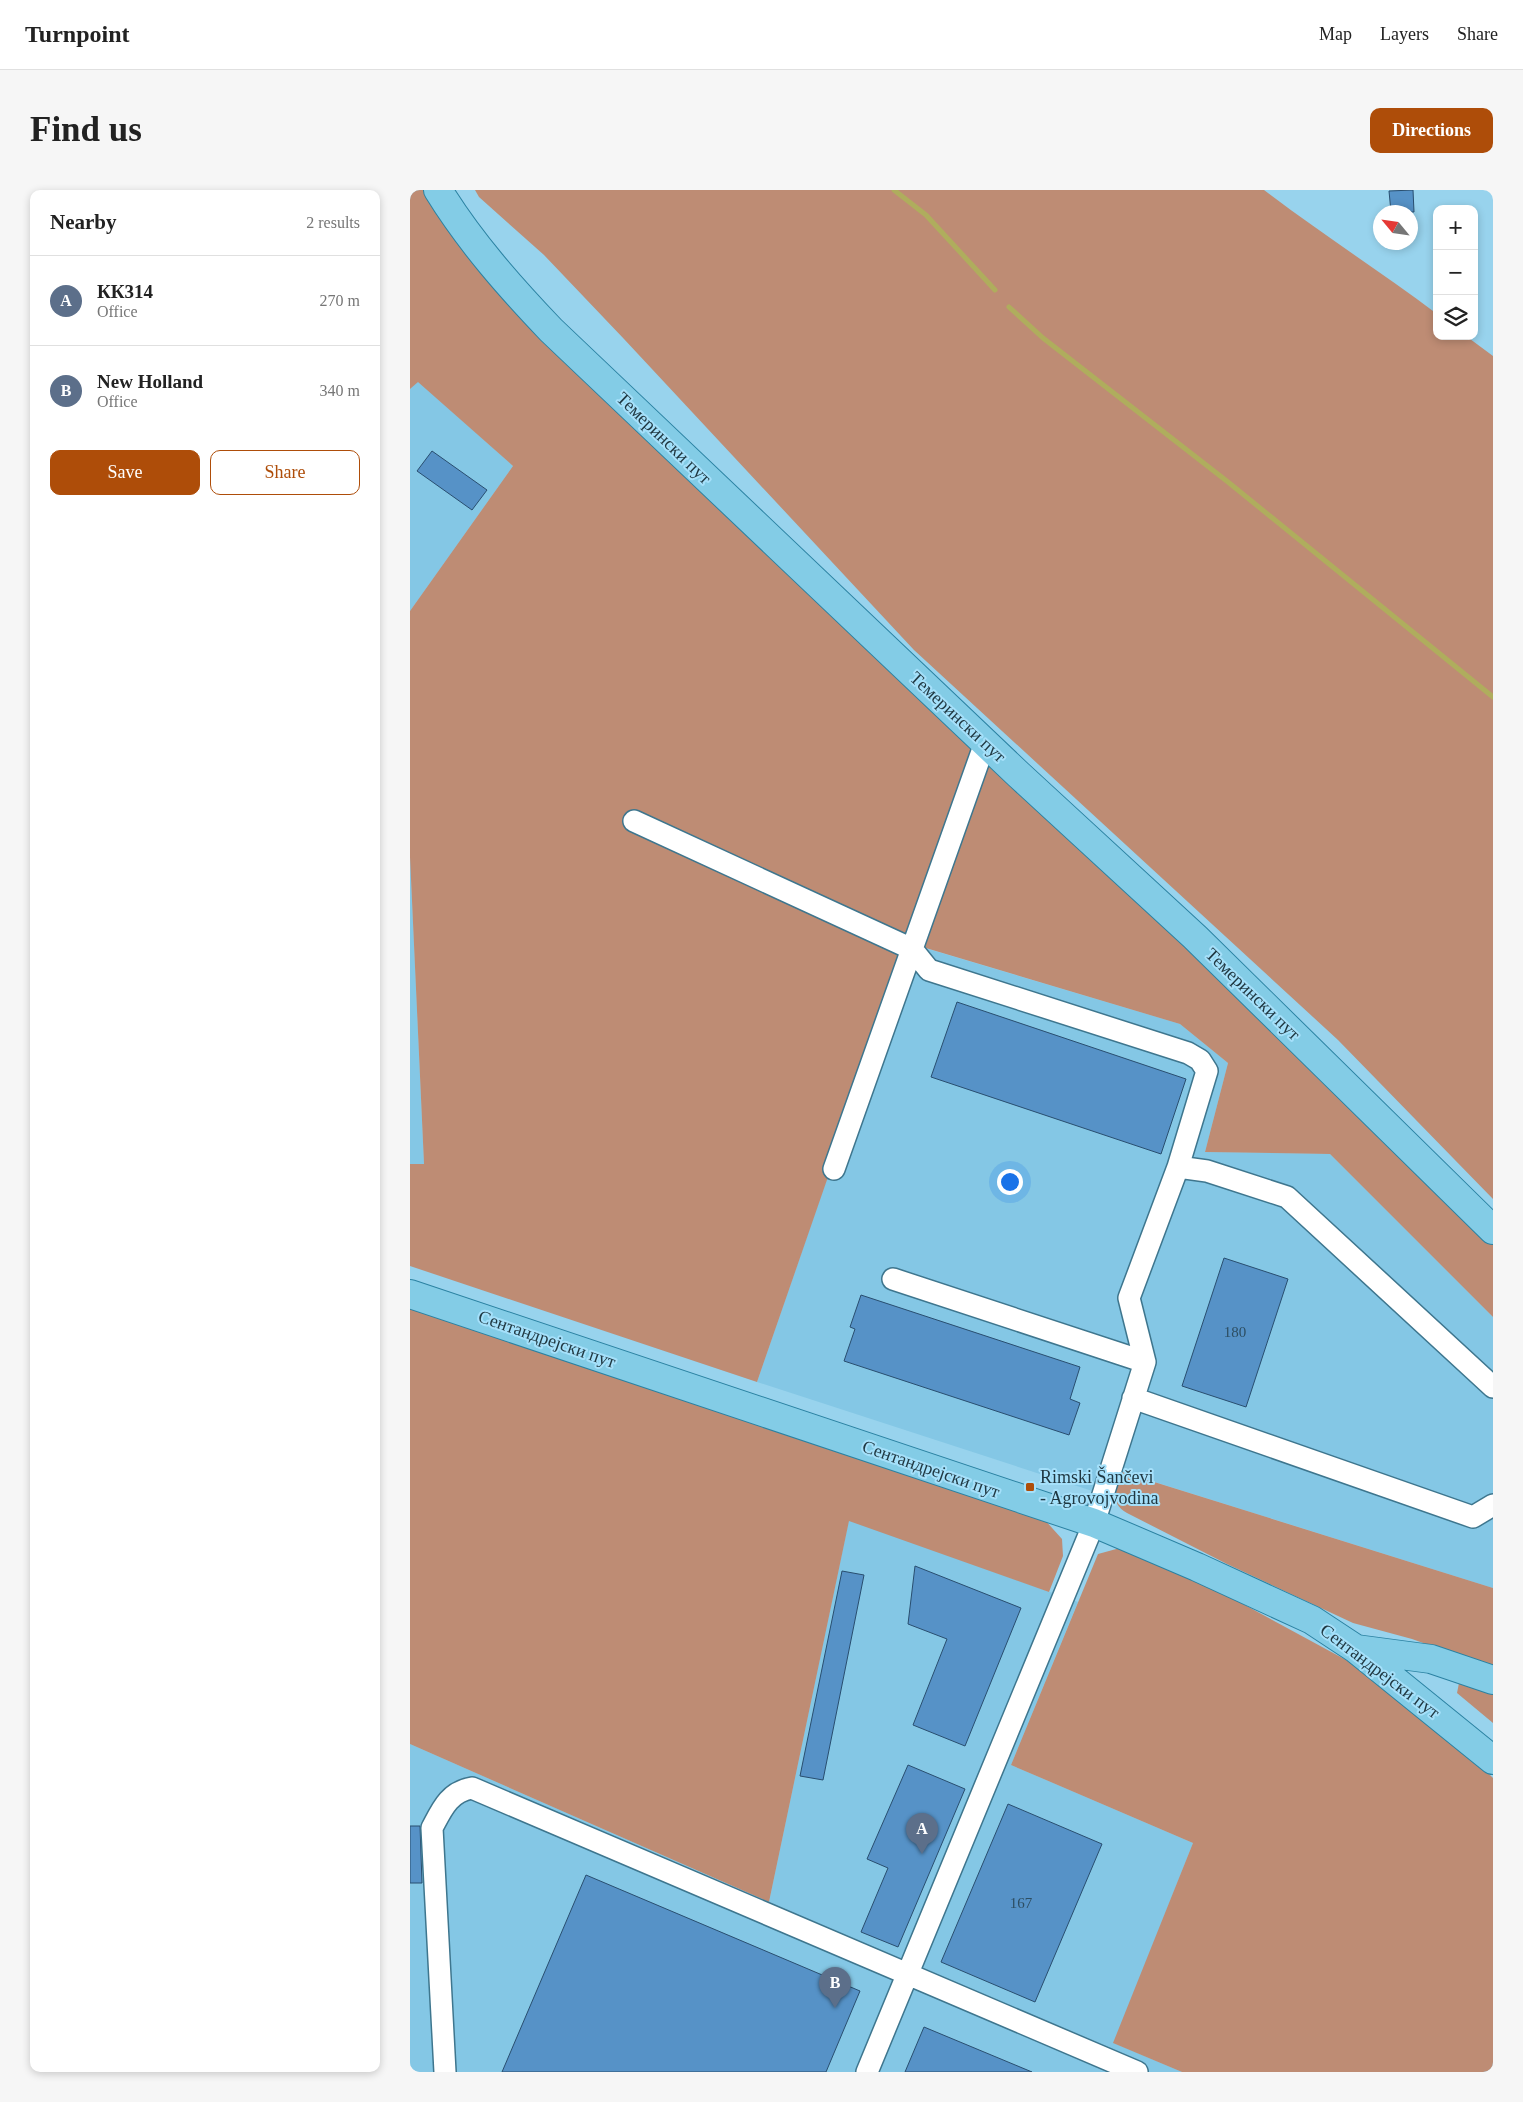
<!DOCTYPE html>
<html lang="en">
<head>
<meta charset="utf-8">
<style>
  body { margin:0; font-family:Georgia,serif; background:#f6f6f6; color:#222 }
  .controls { position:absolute; right:15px; top:15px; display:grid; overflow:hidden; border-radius:10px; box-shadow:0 2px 8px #0003 }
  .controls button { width:45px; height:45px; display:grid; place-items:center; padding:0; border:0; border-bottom:1px solid #e0e0e0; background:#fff; color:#222; font:25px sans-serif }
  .compass { position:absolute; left:963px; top:15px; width:45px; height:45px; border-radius:50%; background:#fff; box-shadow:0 2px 8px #0003; rotate:299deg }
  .you { position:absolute; left:599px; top:991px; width:18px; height:18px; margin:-12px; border:4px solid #fff; border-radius:50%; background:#1a73e8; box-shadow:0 0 0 8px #1a73e833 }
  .badge { display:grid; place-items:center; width:32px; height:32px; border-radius:50%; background:#ae4d09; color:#fff; font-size:16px; font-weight:700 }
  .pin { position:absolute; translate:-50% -41px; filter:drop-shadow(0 1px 2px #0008) }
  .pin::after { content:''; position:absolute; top:26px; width:18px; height:15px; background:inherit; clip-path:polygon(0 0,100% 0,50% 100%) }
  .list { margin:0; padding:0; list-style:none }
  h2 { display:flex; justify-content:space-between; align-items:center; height:65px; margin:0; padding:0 20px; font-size:21px }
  h2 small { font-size:16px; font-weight:400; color:#767676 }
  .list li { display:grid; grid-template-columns:32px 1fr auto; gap:15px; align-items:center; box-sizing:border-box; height:90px; padding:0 20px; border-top:1px solid #e0e0e0 }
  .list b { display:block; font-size:19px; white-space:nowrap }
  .list p { margin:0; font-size:16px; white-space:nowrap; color:#767676 }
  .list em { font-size:16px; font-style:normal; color:#767676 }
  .actions { display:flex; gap:10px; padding:15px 20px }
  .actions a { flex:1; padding:11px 0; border:1px solid #ae4d09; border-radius:10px; text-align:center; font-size:18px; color:#ae4d09 }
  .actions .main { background:#ae4d09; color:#fff }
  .icon { flex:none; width:28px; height:28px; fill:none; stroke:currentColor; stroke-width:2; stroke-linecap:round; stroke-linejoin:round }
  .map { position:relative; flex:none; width:1083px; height:1882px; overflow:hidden; border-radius:10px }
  header { display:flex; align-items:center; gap:30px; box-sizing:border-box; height:70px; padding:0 25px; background:#fff; border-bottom:1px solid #e0e0e0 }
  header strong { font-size:24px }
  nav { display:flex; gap:28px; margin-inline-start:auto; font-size:18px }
  .intro { display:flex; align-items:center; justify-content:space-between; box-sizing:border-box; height:120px; padding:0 30px }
  h1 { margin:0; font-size:35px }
  .button { padding:12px 22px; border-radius:10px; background:#ae4d09; color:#fff; font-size:18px; font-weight:700 }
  main { display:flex; gap:30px; padding:0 30px }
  aside { flex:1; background:#fff; border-radius:10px; box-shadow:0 2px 8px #0003 }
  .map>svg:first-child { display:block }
</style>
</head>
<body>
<header>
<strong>Turnpoint</strong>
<nav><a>Map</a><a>Layers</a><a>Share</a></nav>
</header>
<div class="intro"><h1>Find us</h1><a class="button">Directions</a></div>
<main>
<aside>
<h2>Nearby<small>2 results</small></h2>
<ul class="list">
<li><span class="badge" style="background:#5c6f8a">A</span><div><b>КК314</b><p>Office</p></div><em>270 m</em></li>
<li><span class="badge" style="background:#5c6f8a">B</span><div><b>New Holland</b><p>Office</p></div><em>340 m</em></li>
</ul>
<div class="actions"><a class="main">Save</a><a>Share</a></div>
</aside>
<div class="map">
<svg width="1083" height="1882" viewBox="0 0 1083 1882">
  <rect width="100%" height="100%" fill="#98d3ed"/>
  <!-- built -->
  <path fill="#84c7e5" d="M8,191L103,276L0,421V199Z
    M0,667L14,974H0Z
    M498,753L770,834L818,873L795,962L920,964L1083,1127V1398L710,1281L704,1308L347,1192Z
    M439,1330L668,1412L601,1575L783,1653L704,1853L772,1882H0V1554L359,1712Z"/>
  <!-- green -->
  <path fill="#be8c74" d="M0,0H32L89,78L1083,1040V1127L920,964L795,962L818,873L770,834L499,753L347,1192L0,1076V974H14L0,667V421L103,276L8,192L0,199Z
    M65,0H854C910,43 970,81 1027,124V146H1056L1083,166V1009L928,850L504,460L214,149L134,65L69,7Z
    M0,1113L634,1329L652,1349L653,1366L639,1402L439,1331L359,1712L0,1554Z
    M709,1281L1083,1398V1478L1002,1449L943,1433L817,1374L717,1323C699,1313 706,1299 709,1281Z
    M710,1358L752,1370L949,1477L1038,1543L1083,1588V1882H772L703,1853L783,1653L601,1575L688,1364Z
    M1060,1489L1083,1497V1533L1047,1503L1049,1493Z"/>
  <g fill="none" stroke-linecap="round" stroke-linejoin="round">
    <!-- stream -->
    <path stroke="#afad5d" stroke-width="5" d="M484,0L516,25L585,100
      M599,117L633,148L818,292L1083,507"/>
  </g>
  <!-- building -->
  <path fill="#5692c7" stroke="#294e6f" d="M1003,0L1004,22H981L979,1Z
    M22,261L77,300L62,320L7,281Z
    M547,812L776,889L751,964L521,887Z
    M814,1068L878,1089L836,1217L772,1196Z
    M451,1105L670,1177L660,1209L670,1213L659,1245L434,1171L445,1139L440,1137Z
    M505,1376L611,1418L555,1556L503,1535L537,1449L498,1434Z
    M432,1381L454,1385L413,1590L390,1586Z
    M498,1575L555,1599L488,1757L451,1742L478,1678L457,1669Z
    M598,1614L692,1654L625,1812L531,1772Z
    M0,1636H10L12,1693H0Z
    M176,1685L450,1801L416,1882H92Z
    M514,1837L622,1882H495Z"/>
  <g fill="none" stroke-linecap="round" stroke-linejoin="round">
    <!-- minor casing -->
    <g stroke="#3e768e" stroke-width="24">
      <path id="minor" d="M224,631L502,759L519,780L778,863L790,870L797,881L768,977
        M424,979L575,553
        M483,1089L735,1172
        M723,1208L1063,1327L1083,1315
        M35,1882L22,1638C32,1619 39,1602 62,1598L727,1882
        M457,1882L684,1333L735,1172L719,1108L768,977L797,981L877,1007L1083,1197"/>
    </g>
    <!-- major casing -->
    <g stroke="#2b82a2" stroke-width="30">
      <path id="major" d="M28,0C60,52 100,97 141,140L608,584L785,747L1083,1040
        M0,1104L684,1333L787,1377L902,1430L946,1459L1083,1570
        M946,1459L1021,1469L1083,1490"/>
    </g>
    <!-- minor -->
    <use href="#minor" stroke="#fff" stroke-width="21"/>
    <!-- major -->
    <use href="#major" stroke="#83cce6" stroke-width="28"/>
  </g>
  <!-- markers -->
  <rect fill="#ae4d09" stroke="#a5e0fa" stroke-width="2" x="615" y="1292" width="10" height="10" rx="2.5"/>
  <g text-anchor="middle" stroke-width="4" stroke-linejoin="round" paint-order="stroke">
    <!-- number labels -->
    <g font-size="15" fill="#2d4e62">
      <text x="825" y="1147">180</text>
      <text x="611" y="1718">167</text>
    </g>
    <!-- street labels -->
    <g font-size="18" fill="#1f3741" stroke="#a5e0fa">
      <text transform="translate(254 248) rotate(44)" y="6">Темерински пут</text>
      <text transform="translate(548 527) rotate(43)" y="6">Темерински пут</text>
      <text transform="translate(843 804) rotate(44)" y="6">Темерински пут</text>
      <text transform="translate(137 1149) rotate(19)" y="6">Сентандрејски пут</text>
      <text transform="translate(521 1279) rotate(19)" y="6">Сентандрејски пут</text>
      <text transform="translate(970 1481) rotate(37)" y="6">Сентандрејски пут</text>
    </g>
    <!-- poi labels -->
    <g font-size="18" fill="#1f3741" stroke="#a5e0fa" text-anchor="start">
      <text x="630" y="1293">Rimski Šančevi<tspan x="630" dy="21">- Agrovojvodina</tspan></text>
    </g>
  </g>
</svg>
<div class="controls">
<button>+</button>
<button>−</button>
<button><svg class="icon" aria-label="layers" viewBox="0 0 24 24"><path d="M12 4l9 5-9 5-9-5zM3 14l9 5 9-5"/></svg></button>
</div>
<svg class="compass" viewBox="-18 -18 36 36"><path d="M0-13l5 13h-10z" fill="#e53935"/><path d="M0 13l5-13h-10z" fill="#767676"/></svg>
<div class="you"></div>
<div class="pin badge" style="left:512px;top:1664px;background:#5c6f8a">A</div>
<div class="pin badge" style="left:425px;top:1818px;background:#5c6f8a">B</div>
</div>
</main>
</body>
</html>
